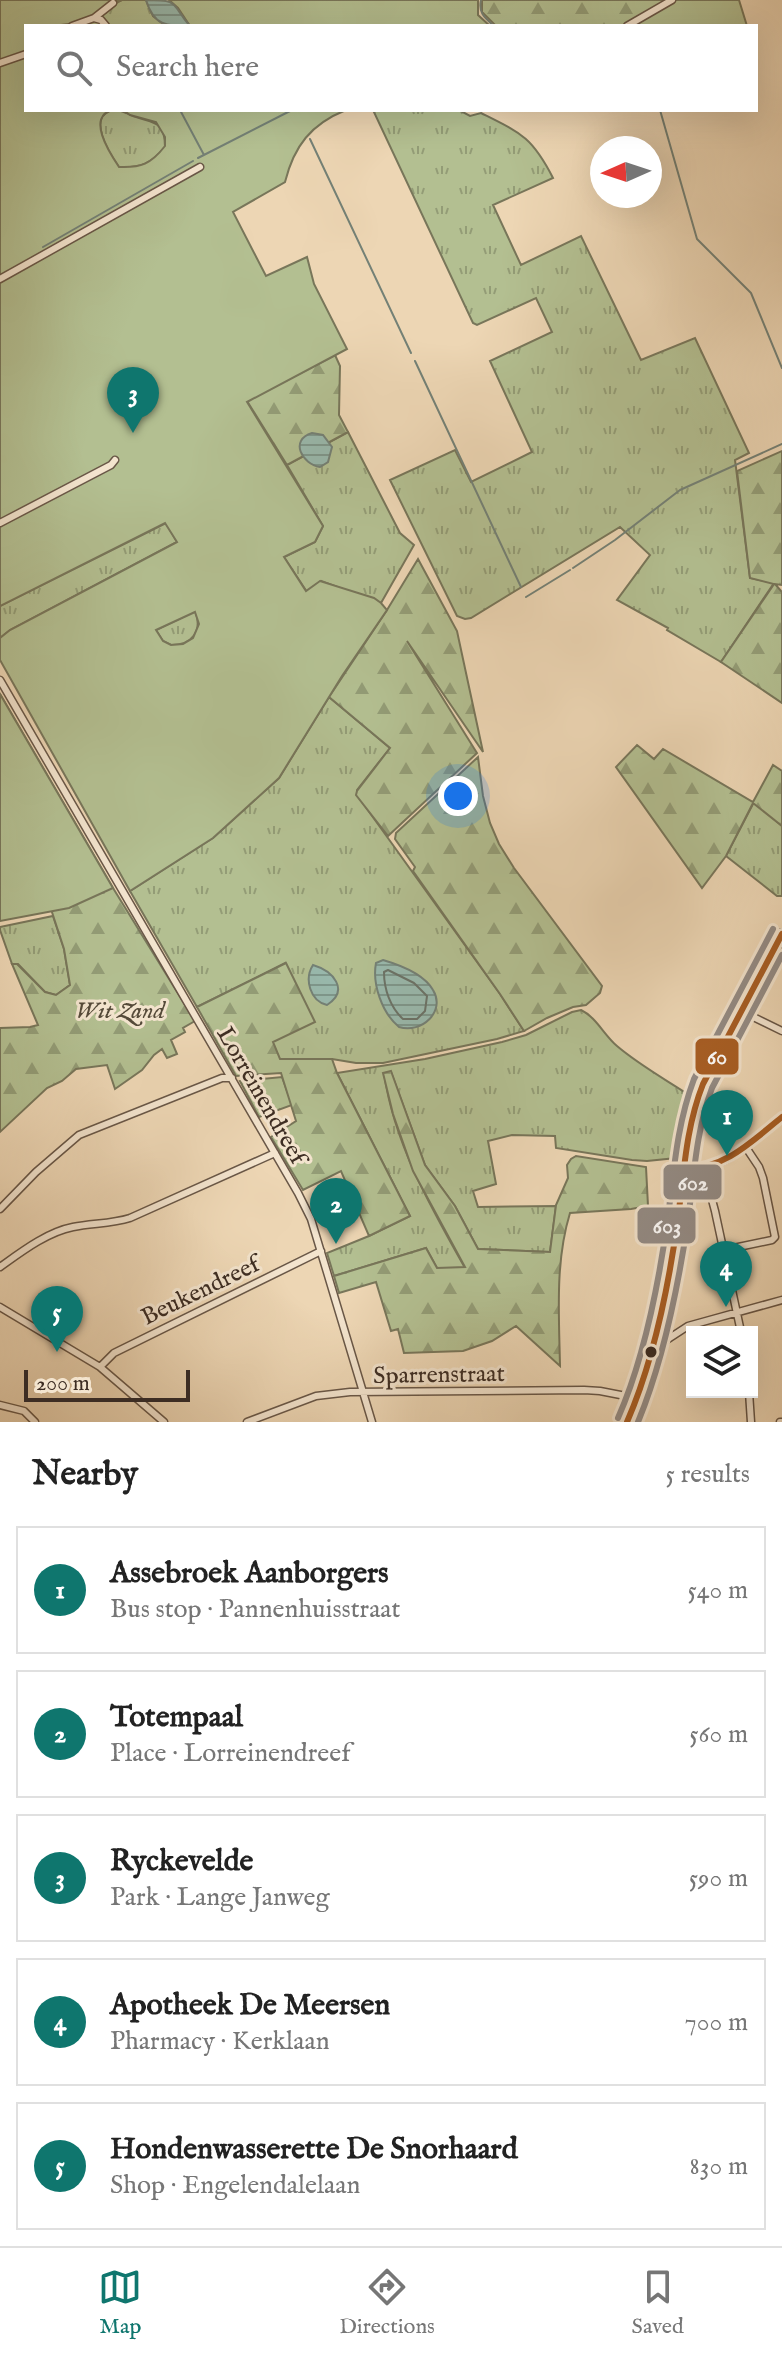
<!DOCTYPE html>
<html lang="en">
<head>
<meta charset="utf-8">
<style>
  body { margin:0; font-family:"IM FELL English",serif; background:#f6f6f6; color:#222 }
  .controls { position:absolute; right:24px; bottom:24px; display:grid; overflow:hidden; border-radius:0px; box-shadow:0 8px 32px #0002 }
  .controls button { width:72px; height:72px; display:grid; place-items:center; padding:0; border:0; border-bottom:2px solid #e0e0e0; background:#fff; color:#222; font:40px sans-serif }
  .compass { position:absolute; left:590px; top:136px; width:72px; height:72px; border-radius:50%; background:#fff; box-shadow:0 8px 32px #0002; rotate:267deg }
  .scale { position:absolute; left:24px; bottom:20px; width:166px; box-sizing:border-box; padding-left:8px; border:4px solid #3d2d23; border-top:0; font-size:22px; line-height:28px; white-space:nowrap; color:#3d2d23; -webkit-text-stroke:6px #f3e4ce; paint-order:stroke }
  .you { position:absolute; left:458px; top:796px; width:28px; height:28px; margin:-20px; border:6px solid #fff; border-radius:50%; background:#1a73e8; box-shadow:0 0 0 12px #1a73e833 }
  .badge { display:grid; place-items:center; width:52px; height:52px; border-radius:50%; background:#0f766e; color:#fff; font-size:26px; font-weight:700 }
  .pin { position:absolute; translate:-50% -66px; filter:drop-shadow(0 2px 4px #0008) }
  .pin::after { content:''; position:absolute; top:42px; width:28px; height:24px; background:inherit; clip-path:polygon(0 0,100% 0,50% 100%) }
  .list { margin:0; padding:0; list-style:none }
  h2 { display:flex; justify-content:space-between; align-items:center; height:104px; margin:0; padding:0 32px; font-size:34px }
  h2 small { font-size:26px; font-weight:400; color:#767676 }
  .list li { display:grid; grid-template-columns:52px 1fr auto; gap:24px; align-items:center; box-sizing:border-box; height:128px; margin:0 16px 16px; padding:0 16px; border:2px solid #e0e0e0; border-radius:0px }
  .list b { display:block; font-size:30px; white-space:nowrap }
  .list p { margin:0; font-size:26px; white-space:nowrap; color:#767676 }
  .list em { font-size:26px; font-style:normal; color:#767676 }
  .icon { flex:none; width:44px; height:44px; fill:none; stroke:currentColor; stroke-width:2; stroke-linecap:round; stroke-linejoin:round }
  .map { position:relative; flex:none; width:782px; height:1422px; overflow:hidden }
  .search { position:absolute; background:#fff; box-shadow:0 8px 32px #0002; left:24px; right:24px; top:24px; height:88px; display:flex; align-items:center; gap:20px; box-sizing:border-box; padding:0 28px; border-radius:0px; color:#767676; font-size:30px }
  .sheet { height:824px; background:#fff }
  nav { display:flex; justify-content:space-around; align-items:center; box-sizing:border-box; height:112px; border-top:2px solid #e0e0e0; background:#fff; font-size:22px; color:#767676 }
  nav a { display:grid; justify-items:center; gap:4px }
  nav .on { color:#0f766e }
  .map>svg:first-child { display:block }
</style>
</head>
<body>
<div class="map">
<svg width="782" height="1422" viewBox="0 0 782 1422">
  <defs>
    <pattern id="grass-tufts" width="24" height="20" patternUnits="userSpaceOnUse" patternTransform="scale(2)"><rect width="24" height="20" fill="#b3bf91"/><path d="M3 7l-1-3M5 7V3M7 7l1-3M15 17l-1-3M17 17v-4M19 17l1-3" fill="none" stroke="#939c76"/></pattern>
    <pattern id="forest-firs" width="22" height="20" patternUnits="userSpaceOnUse" patternTransform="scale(2)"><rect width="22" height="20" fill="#b3bf91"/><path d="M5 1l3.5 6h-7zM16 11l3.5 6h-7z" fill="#939c76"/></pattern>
    <pattern id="water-rules" width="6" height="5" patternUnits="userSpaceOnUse" patternTransform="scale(2)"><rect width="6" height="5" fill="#99b9ad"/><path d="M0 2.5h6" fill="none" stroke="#7e978c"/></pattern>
  </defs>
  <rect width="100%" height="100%" fill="#edd6b4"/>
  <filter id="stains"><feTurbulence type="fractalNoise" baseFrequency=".0025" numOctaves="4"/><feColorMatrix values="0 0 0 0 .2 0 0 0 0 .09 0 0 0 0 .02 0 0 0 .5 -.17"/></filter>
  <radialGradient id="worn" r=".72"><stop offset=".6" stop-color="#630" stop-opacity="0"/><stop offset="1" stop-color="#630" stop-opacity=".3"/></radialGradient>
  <!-- grass -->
  <path fill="url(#grass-tufts)" stroke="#78765a" stroke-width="2" d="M122,0H146L153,16L166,26H76Z
    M113,110C122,110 124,112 131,115C151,124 165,118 165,147C151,164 141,168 119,167C109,153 86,116 113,110Z
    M373,110H459L470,116L481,113C521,133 532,137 553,178L493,205L521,265L581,236L641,360L695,338L749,453L735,460L750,578L774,583L721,662L667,630L668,628L617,600L650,555L620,527L471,618L465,619L457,616L390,480L455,450L471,482L532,452L490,361L552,332L536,298L477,325L473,323Z
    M348,432L400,533L414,545L381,603L321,581L307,592L284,557L315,542L323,526L287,465Z
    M166,523L177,542L10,630L0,638V606Z
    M195,611C203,631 192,645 171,645L163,641L156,630Z
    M329,697L390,748L357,790V795L500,994L524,1031L497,1039L383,1063H356L332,1059L280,1060L272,1042L285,963L197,1007L130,891L213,838L279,778Z
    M754,802L782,826V896H777L726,856Z
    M53,916L64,949L70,985L56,995L45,992L18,964H12L0,930V927Z
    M581,1010C596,1017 604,1035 617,1046C638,1064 663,1078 686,1093L678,1120L676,1158L647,1161L632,1160L556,1148L555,1136L512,1135L488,1141L496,1184L473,1191L478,1207L556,1206L550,1252L478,1249L455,1206L425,1165L391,1072L384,1073C394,1143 430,1206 465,1268H437L426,1248L334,1276L327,1253L369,1236L410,1216L337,1073L425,1059L502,1042L526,1035L572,1012Z
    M282,1077L292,1105L259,1117L240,1081Z"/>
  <!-- forest -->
  <path fill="url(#forest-firs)" stroke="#78765a" stroke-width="2" d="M482,0H671L627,26H496L482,12Z
    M335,355L340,366L339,415L348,432L287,465L247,401Z
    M782,451V585L775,584L782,592V703L721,662L774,584L750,578L737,471Z
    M418,559L457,631L483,752L407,641L477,753L388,836L356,795L357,791L390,748L329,697L387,610Z
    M0,694L113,888L195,1021L183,1028L185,1032L171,1040L177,1054L167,1058L162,1049L154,1055L142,1070L115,1089L107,1065L76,1069L62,1081L47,1088L0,1132V1028L30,1027L38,1025L12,964H17L45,992L56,995L70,985L64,949L50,906Z
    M637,745L654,759L663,749L753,802L773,765L782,771V826L753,803L726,856L702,888L616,767Z
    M478,757L483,796L490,823L499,844L514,868L602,986L600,993L586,1005L573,1007L547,1018L524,1031L500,994L413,871L415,867L395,839L396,833Z
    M286,963L315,1022L273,1042L280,1059H332L337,1073L410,1216L369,1236L341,1171L303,1190L271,1137L296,1121L281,1073L236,1076L197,1007Z
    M391,1071L425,1165L455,1206L478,1249L550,1252L556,1205L568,1178L567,1165L571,1159L576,1156L646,1167L648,1206L631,1209L570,1213C555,1262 559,1315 560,1366L516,1326L492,1341L463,1351L404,1353L398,1329L391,1331L376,1282L339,1293L334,1276L426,1248L437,1268L465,1267L413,1171L393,1114L383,1073Z"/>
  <!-- green -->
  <path fill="#b3bf91" stroke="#78765a" stroke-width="2" fill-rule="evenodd" d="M0,0H122C110,4 100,13 89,18C68,27 48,26 26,26V110H113C86,116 109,152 119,167C141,168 151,164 165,146V137L156,122L130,115L123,110H346C311,124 294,146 285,182L233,212L266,276L307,257L314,284L347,349L247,402L323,526L315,542L284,557L306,591L320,581L374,598L381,603L387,610L342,676L279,778L213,838L130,891L0,660V638L10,630L177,542L165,523L0,606ZM195,612L199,624L193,638L183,644L171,645L163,641L156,630Z
    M169,0H478V15L490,26H190L178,8Z
    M672,0H739L747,26H627Z
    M0,694L113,888L69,908L0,921Z"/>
  <!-- water -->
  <path fill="url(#water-rules)" stroke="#748176" stroke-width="2" d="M146,0C181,0 170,3 190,26C166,26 154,26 146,0Z
    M312,433L323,435L332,447L328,462L320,467C302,464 289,440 312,433Z
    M383,960C400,965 424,974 433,990C446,1011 422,1034 399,1027C382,1013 372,984 376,963Z
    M313,965C333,971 350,990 327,1005C310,1001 304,979 313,965Z"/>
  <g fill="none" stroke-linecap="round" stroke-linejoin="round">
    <!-- shore -->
    <path stroke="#6b7368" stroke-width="2" d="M388,970L414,983L427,996L425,1011L417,1019H403C390,1007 384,989 384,972Z"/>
    <!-- stream -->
    <path stroke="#748176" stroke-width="2" d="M481,0C478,13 485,18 494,26
      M180,110L204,155
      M660,110L697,239L751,293L782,368
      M310,139L411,353
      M198,158L292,110
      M43,247L193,161
      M415,361L521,587
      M573,568L615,540L680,490L782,444
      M526,597L570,570"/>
    <!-- street casing -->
    <g stroke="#695747" stroke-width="9">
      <path id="street" d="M94,18L101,20L106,26
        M72,26L94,18L113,3
        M627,26L672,0
        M0,63L26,54
        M0,279L200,167
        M0,523L111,465L115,460
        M0,680L298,1193L311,1219L372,1422
        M741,1011L782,1031
        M684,1169C722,1174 753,1139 782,1117
        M704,1170L715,1211L741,1332
        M0,1209L36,1172L79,1135L222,1078H232
        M724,1250L772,1240L775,1237L763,1178L759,1167L745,1146
        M0,1267C21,1252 47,1232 73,1227C92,1223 111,1224 130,1218L275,1153
        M0,1307L100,1367L164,1422
        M654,1339L665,1341L688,1326L782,1300
        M100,1367L114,1353L321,1251
        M749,1392L751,1422
        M0,1405L24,1411L35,1422
        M247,1422L316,1396L350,1392L584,1390L600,1391L636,1398
        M780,1422H782"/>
    </g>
    <!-- secondary casing -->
    <g stroke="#3d2d23" stroke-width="12">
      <path id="secondary" d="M627,1422C635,1405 639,1387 645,1369C660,1319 671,1269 678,1217C684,1173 685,1125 703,1084L782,934"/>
    </g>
    <!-- street -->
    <use href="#street" stroke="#f3e4ce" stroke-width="6"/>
    <!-- secondary -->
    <use href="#secondary" stroke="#f3e4ce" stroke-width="9"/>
    <!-- bus-1 casing -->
    <g stroke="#f3e4ce" stroke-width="12">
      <path id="bus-1" d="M684,1169C725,1169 752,1141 782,1117
        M627,1422C654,1360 669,1284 678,1218C684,1172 686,1127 703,1084L782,934"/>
    </g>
    <!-- bus-2 casing -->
    <g stroke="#f3e4ce" stroke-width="12">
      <path id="bus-2" d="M638,1422C664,1359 678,1288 688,1220C694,1175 696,1131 712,1088L782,955"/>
    </g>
    <!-- bus-3 casing -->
    <g stroke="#f3e4ce" stroke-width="12">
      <path id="bus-3" d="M618,1418C645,1357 659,1282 668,1217C674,1170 677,1124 694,1079L773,929"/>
    </g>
    <!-- bus-1 -->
    <use href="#bus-1" stroke="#a85e24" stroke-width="6"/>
    <!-- bus-2 -->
    <use href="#bus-2" stroke="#948c86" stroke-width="6"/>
    <!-- bus-3 -->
    <use href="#bus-3" stroke="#948c86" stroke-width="6"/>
  </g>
  <!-- markers -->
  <circle fill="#3d2d23" stroke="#f3e4ce" stroke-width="3" cx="651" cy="1352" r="7"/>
  <g text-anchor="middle" stroke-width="6" stroke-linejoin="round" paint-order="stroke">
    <!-- park labels -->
    <g font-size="24" font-style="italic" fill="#554a39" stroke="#f3e4ce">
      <text x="120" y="1018">Wit Zand</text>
    </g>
    <!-- street labels -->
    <g font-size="24" fill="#3d2d23" stroke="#f3e4ce">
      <text transform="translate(262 1095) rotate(60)" y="8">Lorreinendreef</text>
      <text transform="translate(200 1290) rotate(-26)" y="8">Beukendreef</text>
      <text transform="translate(439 1374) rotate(-1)" y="8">Sparrenstraat</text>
    </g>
  </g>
  <g stroke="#f3e4ce" stroke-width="3">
    <rect x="694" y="1037" width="46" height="39" rx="8" fill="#a85e24"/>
    <rect x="662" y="1163" width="61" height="38" rx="8" fill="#948c86"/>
    <rect x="636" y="1206" width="61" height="39" rx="8" fill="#948c86"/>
  </g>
  <g font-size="22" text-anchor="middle" font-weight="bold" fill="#fff">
    <text x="717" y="1064">60</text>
    <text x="693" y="1190">602</text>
    <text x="667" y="1233">603</text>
  </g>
  <rect width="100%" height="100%" filter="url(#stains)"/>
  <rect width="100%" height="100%" fill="url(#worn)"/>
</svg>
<div class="controls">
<button><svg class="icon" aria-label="layers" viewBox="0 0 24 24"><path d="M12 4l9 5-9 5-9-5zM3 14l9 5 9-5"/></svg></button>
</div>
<svg class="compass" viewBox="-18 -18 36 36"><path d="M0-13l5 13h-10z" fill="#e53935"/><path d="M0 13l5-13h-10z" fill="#767676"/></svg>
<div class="scale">200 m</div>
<div class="you"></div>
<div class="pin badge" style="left:727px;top:1156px">1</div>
<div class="pin badge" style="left:336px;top:1244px">2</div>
<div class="pin badge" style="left:133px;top:433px">3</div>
<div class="pin badge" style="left:726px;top:1307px">4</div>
<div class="pin badge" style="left:57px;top:1352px">5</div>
<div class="search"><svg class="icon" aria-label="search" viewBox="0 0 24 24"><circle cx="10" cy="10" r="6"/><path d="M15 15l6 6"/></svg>Search here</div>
</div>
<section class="sheet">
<h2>Nearby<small>5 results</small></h2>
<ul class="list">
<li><span class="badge">1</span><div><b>Assebroek Aanborgers</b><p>Bus stop · Pannenhuisstraat</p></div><em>540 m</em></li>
<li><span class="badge">2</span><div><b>Totempaal</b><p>Place · Lorreinendreef</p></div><em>560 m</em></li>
<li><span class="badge">3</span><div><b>Ryckevelde</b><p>Park · Lange Janweg</p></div><em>590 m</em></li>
<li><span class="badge">4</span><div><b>Apotheek De Meersen</b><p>Pharmacy · Kerklaan</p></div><em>700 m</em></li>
<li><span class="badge">5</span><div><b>Hondenwasserette De Snorhaard</b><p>Shop · Engelendalelaan</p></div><em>830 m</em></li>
</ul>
</section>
<nav>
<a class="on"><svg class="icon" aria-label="map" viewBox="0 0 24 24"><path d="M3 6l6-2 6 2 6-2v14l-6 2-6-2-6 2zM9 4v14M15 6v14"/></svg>Map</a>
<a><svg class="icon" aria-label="directions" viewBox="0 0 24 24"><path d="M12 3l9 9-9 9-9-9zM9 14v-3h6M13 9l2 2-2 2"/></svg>Directions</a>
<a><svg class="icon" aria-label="saved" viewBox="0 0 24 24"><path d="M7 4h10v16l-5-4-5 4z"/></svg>Saved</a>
</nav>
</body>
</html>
